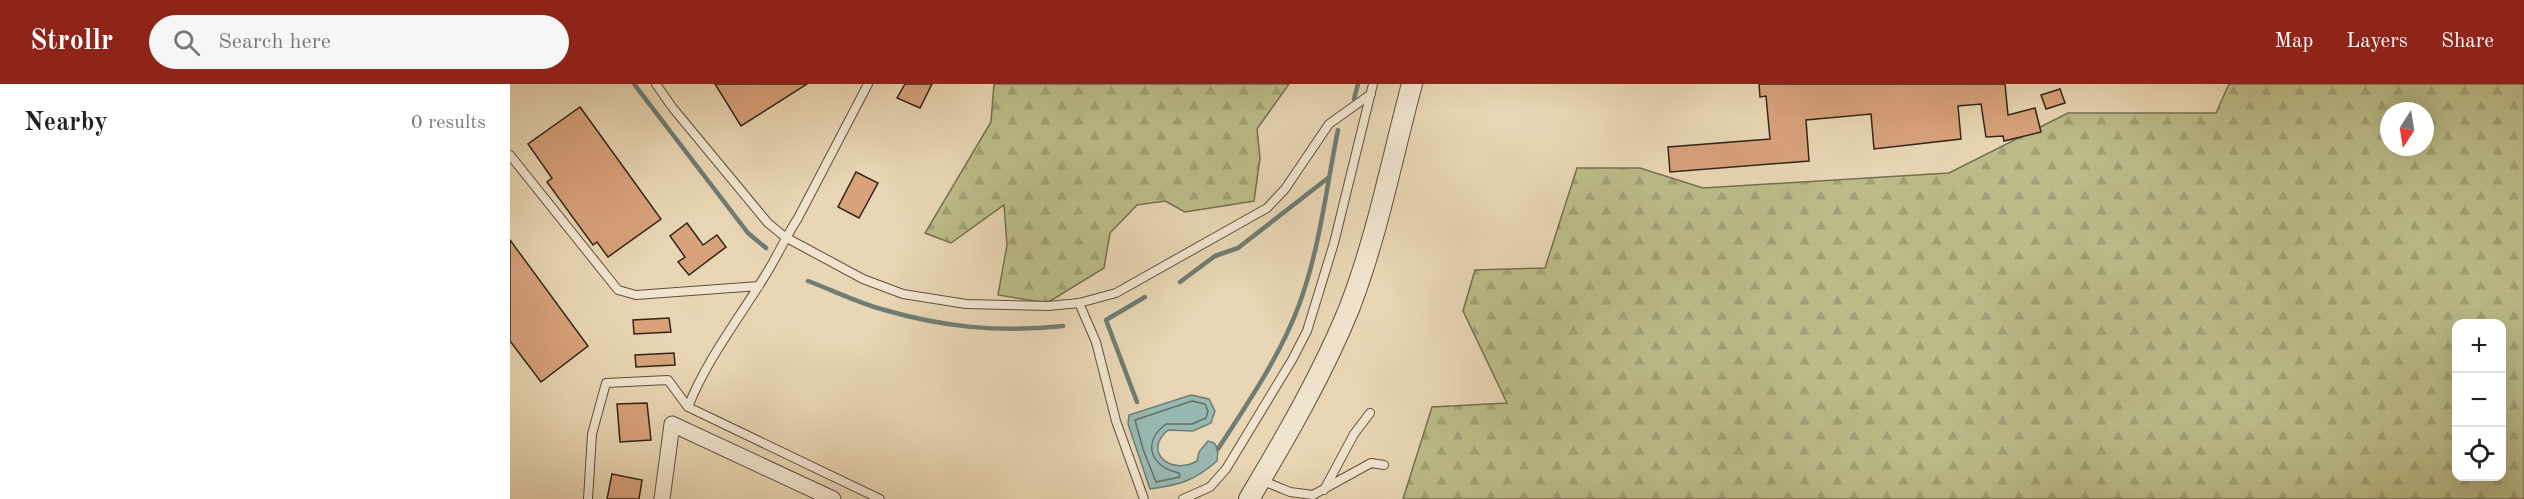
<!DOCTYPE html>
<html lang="en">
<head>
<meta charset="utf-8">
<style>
  body { margin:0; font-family:"Old Standard TT",serif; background:#f6f6f6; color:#222 }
  .controls { position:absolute; right:18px; bottom:18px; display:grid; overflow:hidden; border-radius:12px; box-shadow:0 6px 24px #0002 }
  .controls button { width:54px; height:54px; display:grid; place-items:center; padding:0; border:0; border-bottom:2px solid #e0e0e0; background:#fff; color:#222; font:30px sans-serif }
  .compass { position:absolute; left:1870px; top:18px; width:54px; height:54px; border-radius:50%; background:#fff; box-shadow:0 6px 24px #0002; rotate:192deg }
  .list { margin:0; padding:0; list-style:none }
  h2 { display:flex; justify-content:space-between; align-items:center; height:78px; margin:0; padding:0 24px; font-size:26px }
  h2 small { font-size:20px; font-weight:400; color:#767676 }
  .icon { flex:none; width:33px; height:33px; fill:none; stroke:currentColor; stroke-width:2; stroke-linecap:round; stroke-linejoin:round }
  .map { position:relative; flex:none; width:2014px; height:415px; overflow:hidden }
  header { display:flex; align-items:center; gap:36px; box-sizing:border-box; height:84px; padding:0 30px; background:#8f2418; color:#fff }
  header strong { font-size:28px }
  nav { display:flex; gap:33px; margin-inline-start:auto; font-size:21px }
  .search { width:420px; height:54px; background:#f6f6f6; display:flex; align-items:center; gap:15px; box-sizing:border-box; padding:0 21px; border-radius:33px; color:#767676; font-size:22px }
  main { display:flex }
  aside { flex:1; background:#fff }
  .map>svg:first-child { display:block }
</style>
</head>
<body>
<header>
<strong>Strollr</strong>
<div class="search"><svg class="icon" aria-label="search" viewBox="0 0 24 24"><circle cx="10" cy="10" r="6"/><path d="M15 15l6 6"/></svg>Search here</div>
<nav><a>Map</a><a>Layers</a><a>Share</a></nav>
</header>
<main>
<aside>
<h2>Nearby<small>0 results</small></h2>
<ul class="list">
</ul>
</aside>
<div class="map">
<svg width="2014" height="415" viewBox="0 0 2014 415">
  <defs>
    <pattern id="forest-firs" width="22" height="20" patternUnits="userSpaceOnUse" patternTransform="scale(1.5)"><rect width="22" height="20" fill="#bcbc89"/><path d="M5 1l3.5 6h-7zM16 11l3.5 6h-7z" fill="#a2a176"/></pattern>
  </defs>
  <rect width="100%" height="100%" fill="#e9d6b4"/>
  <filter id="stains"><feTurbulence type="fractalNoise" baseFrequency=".00333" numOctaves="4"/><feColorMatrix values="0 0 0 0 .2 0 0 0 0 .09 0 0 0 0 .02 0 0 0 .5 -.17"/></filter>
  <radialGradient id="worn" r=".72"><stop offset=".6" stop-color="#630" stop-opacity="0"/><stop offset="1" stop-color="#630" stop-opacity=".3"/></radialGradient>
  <!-- forest -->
  <path fill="url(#forest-firs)" stroke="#767050" stroke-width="1.5" fill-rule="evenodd" d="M484,0H779L747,45L750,74L744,117L675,128L655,117L627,121L600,149L594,184L537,219L488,211L497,161L494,121L441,159L415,149L481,38Z
    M1719,0H2014V415H893L922,323L997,319L953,227L965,186L1035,184L1067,84H1130L1193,104L1439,89L1558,29H1706ZM1879,27H1915V63H1879ZM1946,240H1992V392H1946Z"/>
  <!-- water -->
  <path fill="#98b8b2" stroke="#6f7d74" stroke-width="1.5" d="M681,311L699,315L705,327L701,339L683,347L658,346C632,368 661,392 687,377L689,368L698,357L704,359L708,365L707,377C684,397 670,401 640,405L618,340L619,331Z"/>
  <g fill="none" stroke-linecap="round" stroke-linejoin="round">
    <!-- shore -->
    <path stroke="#646e65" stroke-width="1.5" d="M682,317L695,320L698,327L696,334L682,340H656C631,359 641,383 669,389L670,393L646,398L633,365L625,336Z"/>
    <!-- stream -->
    <path stroke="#6f7d74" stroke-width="4.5" d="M124,0L238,149L256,164
      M844,15L848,0
      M298,197C322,206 346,218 371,225C432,243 489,249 553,242
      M670,198L705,172L728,164L818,94
      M627,318L596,236L635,213
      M708,365C738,319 770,272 789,221C810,164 816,105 828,46"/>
  </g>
  <!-- building -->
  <path fill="#d8a27b" stroke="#312518" stroke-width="1.5" d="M205,0H297L231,42Z
    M395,0H422L410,24L387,14Z
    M1249,0H1495L1498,31L1525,24L1531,48L1494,57L1493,52L1476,53L1471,20L1448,22L1451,55L1364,65L1361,30L1296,36L1299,77L1160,88L1158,63L1260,55L1256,12L1250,13Z
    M1550,5L1555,19L1536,25L1531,11Z
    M70,23L151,135L98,173L87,158L83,161L37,98L42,94L18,60Z
    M346,88L368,99L349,134L328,123Z
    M177,139L193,161L207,151L216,163L179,191L168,178L175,173L160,152Z
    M0,156L78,262L31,298L0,257Z
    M159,234L161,248L124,250L123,236Z
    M164,269L165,281L126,283L125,271Z
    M137,319L141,356L110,358L107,320Z
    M102,390L132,396L129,415H97Z"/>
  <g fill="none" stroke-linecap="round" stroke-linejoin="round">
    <!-- service casing -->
    <g stroke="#5f513f" stroke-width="10">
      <path id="service" d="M146,0L162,23L258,139L275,153L353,195L393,210L456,220L538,222L569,219L606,209L757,124L775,105L819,40L861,10
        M0,71L108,206L126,211L249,202
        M569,219L586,258L606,337L634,415
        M178,323C196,277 227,237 253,195C266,175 275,154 288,134L358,0
        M751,396L780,408L803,411L861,379L874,381
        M814,406L844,350L860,329
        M78,415L82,350L96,299L158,296L178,323L370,415
        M673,415L700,403L716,385L782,276L797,247L824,159L863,0"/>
    </g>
    <!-- minor casing -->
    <g stroke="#5f513f" stroke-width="17">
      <path id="minor" d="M152,415L162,340L323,415"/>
    </g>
    <!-- tertiary casing -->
    <g stroke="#5f513f" stroke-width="22">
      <path id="tertiary" d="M739,415C776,353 812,291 839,225C867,153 882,74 902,0"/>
    </g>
    <!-- service -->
    <use href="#service" stroke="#f1e4ce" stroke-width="8"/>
    <!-- minor -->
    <use href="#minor" stroke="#f1e4ce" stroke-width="15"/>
    <!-- tertiary -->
    <use href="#tertiary" stroke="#f1e4ce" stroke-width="20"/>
  </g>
  <rect width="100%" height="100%" filter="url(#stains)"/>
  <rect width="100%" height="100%" fill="url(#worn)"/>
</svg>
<div class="controls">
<button>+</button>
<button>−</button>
<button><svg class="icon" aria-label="locate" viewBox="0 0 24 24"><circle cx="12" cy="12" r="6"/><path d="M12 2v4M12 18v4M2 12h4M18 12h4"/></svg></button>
</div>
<svg class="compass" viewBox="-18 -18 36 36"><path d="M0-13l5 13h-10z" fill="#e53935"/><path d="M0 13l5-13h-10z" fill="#767676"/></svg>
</div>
</main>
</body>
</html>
